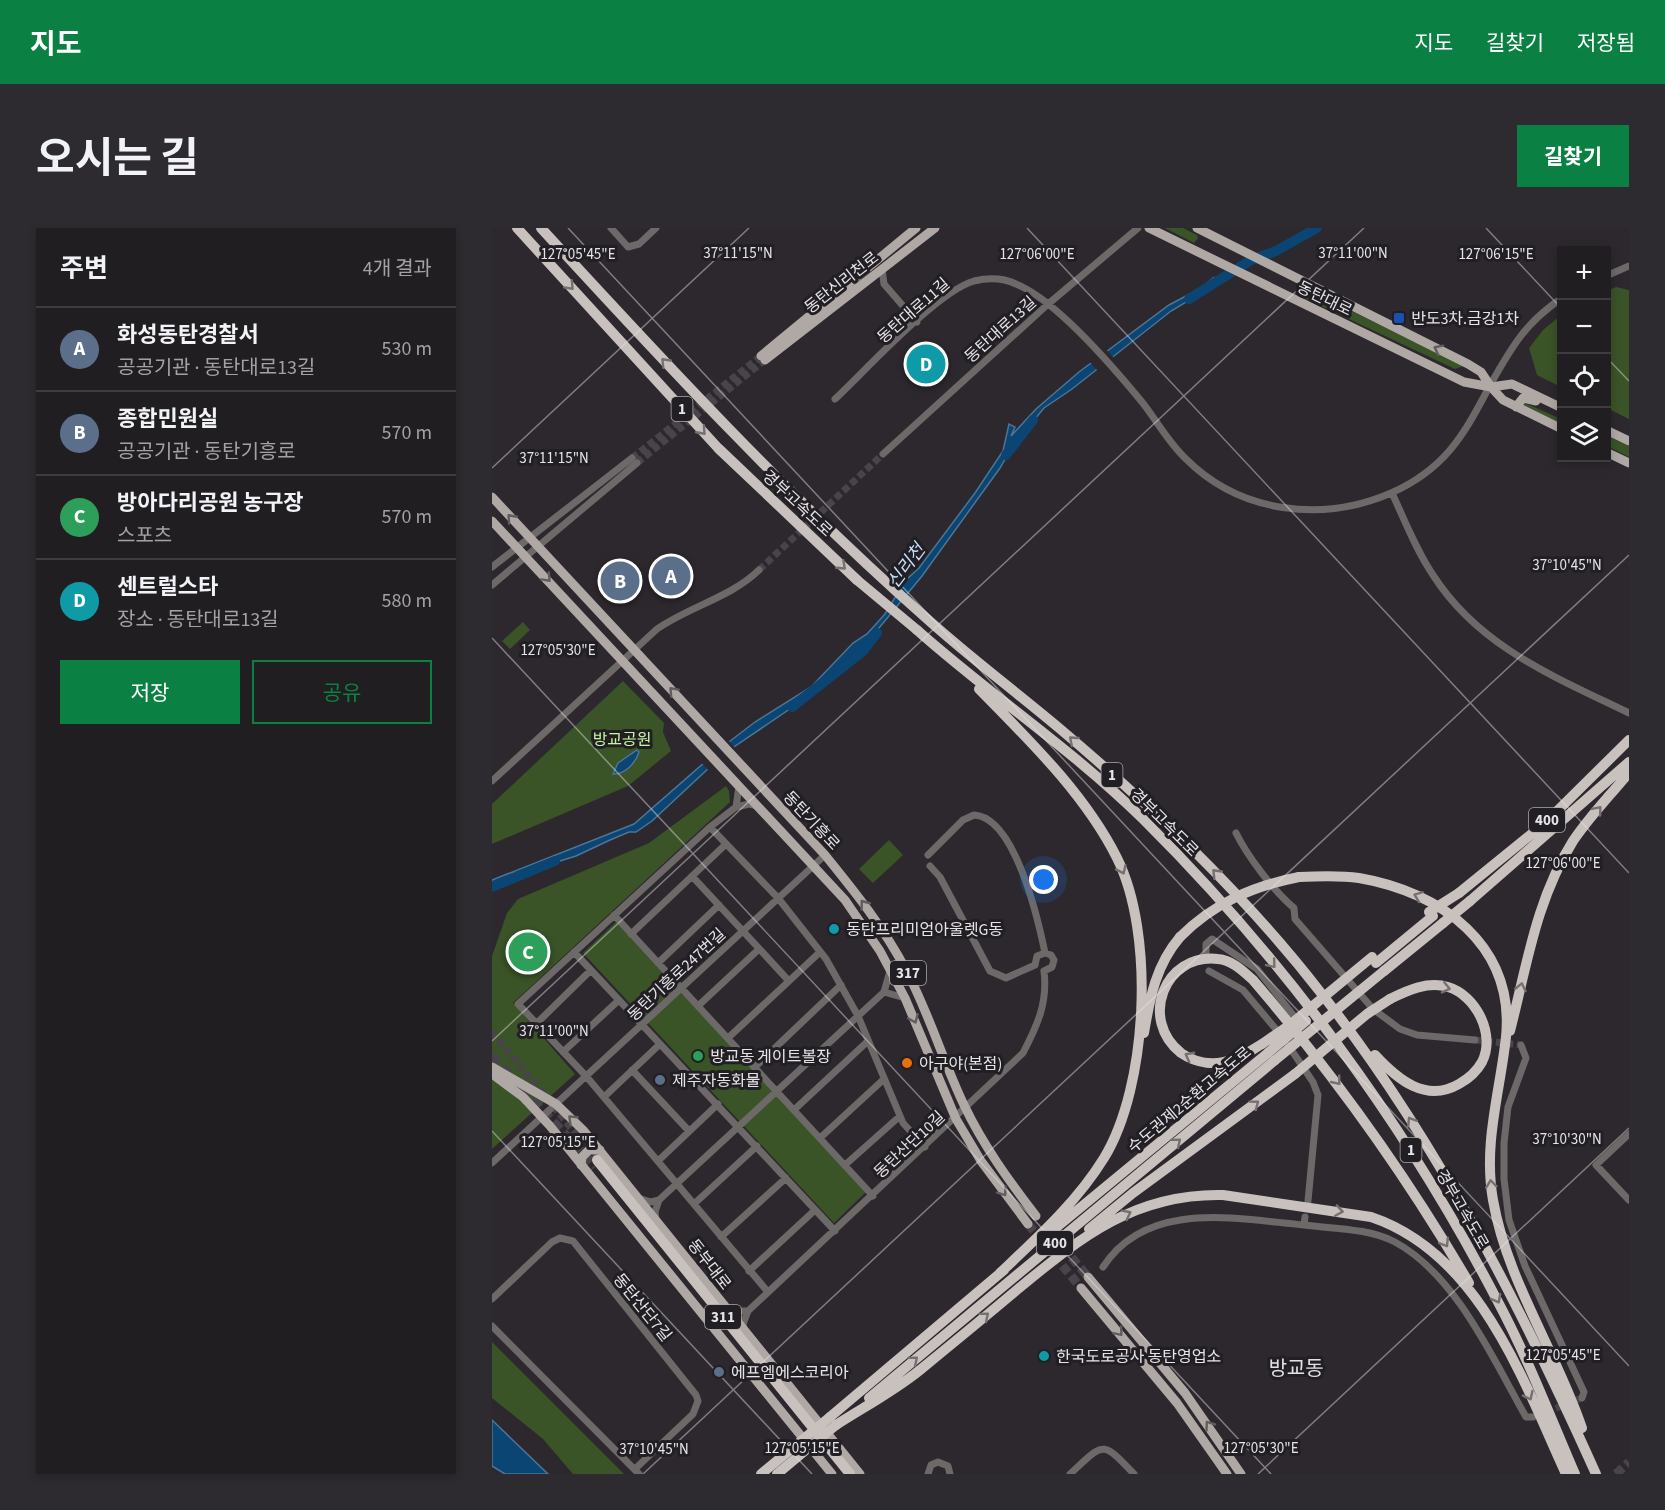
<!DOCTYPE html>
<html lang="ko">
<head>
<meta charset="utf-8">
<style>
  body { margin:0; font-family:"Source Sans 3","Noto Sans KR",sans-serif; background:#2d2b2f; color:#f1f3f6 }
  .controls { position:absolute; right:18px; top:18px; display:grid; overflow:hidden; border-radius:0px; box-shadow:0 3px 9px #0003 }
  .controls button { width:54px; height:54px; display:grid; place-items:center; padding:0; border:0; border-bottom:2px solid #3e3c40; background:#211e22; color:#f1f3f6; font:30px sans-serif }
  .you { position:absolute; left:552px; top:652px; width:21px; height:21px; margin:-15px; border:4px solid #fff; border-radius:50%; background:#1a73e8; box-shadow:0 0 0 9px #1a73e833 }
  .badge { display:grid; place-items:center; width:39px; height:39px; border-radius:50%; background:#0b8043; color:#fff; font-size:20px; font-weight:700 }
  .pin { position:absolute; translate:-50% -50%; border:3px solid #fff; box-shadow:0 2px 6px #0006 }
  .list { margin:0; padding:0; list-style:none }
  h2 { display:flex; justify-content:space-between; align-items:center; height:78px; margin:0; padding:0 24px; font-size:26px }
  h2 small { font-size:20px; font-weight:400; color:#a2a2a5 }
  .list li { display:grid; grid-template-columns:39px 1fr auto; gap:18px; align-items:center; box-sizing:border-box; height:84px; padding:0 24px; border-top:2px solid #3e3c40 }
  .list b { display:block; font-size:22px; white-space:nowrap }
  .list p { margin:0; font-size:20px; white-space:nowrap; color:#a2a2a5 }
  .list em { font-size:20px; font-style:normal; color:#a2a2a5 }
  .actions { display:flex; gap:12px; padding:18px 24px }
  .actions a { flex:1; padding:14px 0; border:2px solid #0b8043; border-radius:0px; text-align:center; font-size:21px; color:#0b8043 }
  .actions .main { background:#0b8043; color:#fff }
  .icon { flex:none; width:33px; height:33px; fill:none; stroke:currentColor; stroke-width:2; stroke-linecap:round; stroke-linejoin:round }
  .map { position:relative; flex:none; width:1137px; height:1246px; overflow:hidden; border-radius:0px }
  header { display:flex; align-items:center; gap:36px; box-sizing:border-box; height:84px; padding:0 30px; background:#0b8043; color:#fff }
  header strong { font-size:28px }
  nav { display:flex; gap:33px; margin-inline-start:auto; font-size:21px }
  .intro { display:flex; align-items:center; justify-content:space-between; box-sizing:border-box; height:144px; padding:0 36px }
  h1 { margin:0; font-size:42px }
  .button { padding:15px 27px; border-radius:0px; background:#0b8043; color:#fff; font-size:21px; font-weight:700 }
  main { display:flex; gap:36px; padding:0 36px }
  aside { flex:1; background:#211e22; border-radius:0px; box-shadow:0 3px 9px #0003 }
  .map>svg:first-child { display:block }
</style>
</head>
<body>
<header>
<strong>지도</strong>
<nav><a>지도</a><a>길찾기</a><a>저장됨</a></nav>
</header>
<div class="intro"><h1>오시는 길</h1><a class="button">길찾기</a></div>
<main>
<aside>
<h2>주변<small>4개 결과</small></h2>
<ul class="list">
<li><span class="badge" style="background:#5c6f8a">A</span><div><b>화성동탄경찰서</b><p>공공기관 · 동탄대로13길</p></div><em>530 m</em></li>
<li><span class="badge" style="background:#5c6f8a">B</span><div><b>종합민원실</b><p>공공기관 · 동탄기흥로</p></div><em>570 m</em></li>
<li><span class="badge" style="background:#2e9e5b">C</span><div><b>방아다리공원 농구장</b><p>스포츠</p></div><em>570 m</em></li>
<li><span class="badge" style="background:#0f9aa8">D</span><div><b>센트럴스타</b><p>장소 · 동탄대로13길</p></div><em>580 m</em></li>
</ul>
<div class="actions"><a class="main">저장</a><a>공유</a></div>
</aside>
<div class="map">
<svg width="1137" height="1246" viewBox="0 0 1137 1246">
  <rect width="100%" height="100%" fill="#2c282e"/>
  <!-- green -->
  <path fill="#3a5327" d="M673,0H691L705,7L706,10L702,15Z
    M810,59L972,138L963,141L806,67L807,60Z
    M1124,59L1137,62V191L1115,180V63Z
    M1069,87V159L1045,147L1037,120L1051,102Z
    M1033,175L1069,191V196L1030,176Z
    M1115,208L1137,218V229L1115,218Z
    M31,394L38,402L18,421L10,413Z
    M131,453L172,495L171,504L179,523L136,558L0,616V576Z
    M234,558L237,563L238,574L21,775L83,846L0,921V728L15,685L26,671L157,615Z
    M397,612L411,627L381,655L367,641Z
    M124,694L374,964L342,995L91,725Z
    M0,1114L132,1246H81L51,1211L0,1170Z"/>
  <!-- water -->
  <path fill="#0a4573" stroke="#4c7596" stroke-width="1.5" d="M744,31L748,35L711,64L679,83L580,161L552,180L520,219L508,240L430,348L363,429L311,472L233,525L160,593L144,604H137L118,612L84,628L36,643L22,645L0,656V652L142,596L229,520L263,494L319,459L361,415L375,406L393,386L413,353L427,340L483,265L511,223L517,196L523,199L519,208L544,181L587,144L677,77L709,60Z
    M145,522L147,524C144,535 132,547 121,546L126,535Z
    M0,1192L56,1246H13L0,1238Z"/>
  <!-- pier -->
  <path fill="#2c282e" d="M742,29L751,33L750,37L730,53L719,47Z
    M613,120L622,130L606,143L597,133Z
    M235,511L244,521L217,543L209,534Z"/>
  <g fill="none" stroke-linecap="round" stroke-linejoin="round">
    <!-- river -->
    <path stroke="#0a4573" stroke-width="10" d="M697,71L759,32L784,23L825,0
      M514,227L541,192
      M300,479L371,423L385,405
      M0,659L63,633"/>
    <!-- minor-tunnel -->
    <path stroke="#48444a" stroke-width="7" stroke-dasharray="7 3.5" stroke-linecap="butt" d="M140,230L269,128
      M145,235L273,132
      M267,342L391,226
      M0,804L52,867
      M983,812L1029,817
      M61,878L105,932
      M1054,1184L1090,1170"/>
    <!-- major-tunnel -->
    <path stroke="#48444a" stroke-width="9" stroke-dasharray="9 4.5" stroke-linecap="butt" d="M536,996L589,1060
      M571,1019L596,1049
      M1124,1246L1137,1234"/>
    <!-- highway-tunnel -->
    <path stroke="#48444a" stroke-width="10" stroke-dasharray="10 5" stroke-linecap="butt" d="M0,828L103,939"/>
    <!-- minor -->
    <path stroke="#6c6968" stroke-width="7" d="M119,0L136,19L147,16L164,0
      M390,41L392,56L425,94
      M1114,48L1137,38
      M343,171C373,143 446,63 482,53C495,50 511,50 524,56C564,72 622,140 650,174C665,193 676,214 694,231C748,285 830,295 899,265C978,230 982,171 1028,109C1039,94 1054,81 1070,70
      M391,226L555,77L646,0
      M900,265C913,293 924,322 941,347C987,419 1063,449 1137,485
      M0,339L140,230
      M0,357L145,235
      M0,553L165,401C198,378 238,370 267,342
      M247,558L244,579L257,576L266,578
      M244,579L218,599L26,776L94,848L276,1064
      M218,599L286,670L334,731L366,788L411,895L433,919
      M744,605C756,629 781,662 802,680L803,691L881,781L908,801L925,807L983,812
      M436,627L471,592L482,587C523,589 546,691 553,725
      M438,638L448,649L498,743L514,750L543,737
      M200,648L297,753
      M122,687L381,968
      M139,706L234,616
      M82,724L343,1003
      M714,728V716L720,711L765,741L801,787
      M166,735L227,677
      M543,737L545,728L553,725
      M398,743L392,764L413,770
      M552,743L560,739L562,732L559,727L553,725
      M717,743L751,762L788,806
      M206,778L267,721
      M45,795L99,742
      M236,810L328,724
      M796,817L821,854L826,867L816,973
      M1029,817L1034,830L1016,879L1012,915V951L1017,992L1033,1038L1092,1164L1090,1170
      M71,824L127,772
      M263,839L349,757
      M140,842L197,903
      M112,869L168,816
      M303,881L376,813
      M1137,906L1104,937L1137,972
      M328,910L392,851
      M166,933L226,876
      M0,935L333,627
      M353,937L408,888
      M146,970L159,974L167,972L163,984L164,993
      M167,972L392,764
      M202,976L265,918
      M813,989L812,997C842,1001 876,1000 903,1014C964,1047 1001,1131 1034,1189H1041
      M229,1009L294,950
      M611,1039C655,971 745,991 812,997
      M257,1043L323,982
      M0,1071L60,1014L68,1010L81,1013L204,1167L206,1173L201,1186L144,1240
      M236,1083H256L251,1096L252,1102
      M256,1083L531,825C545,798 556,775 552,743
      M0,1098L147,1246
      M436,1246L439,1237L446,1234L456,1238L458,1246
      M578,1246C612,1215 609,1211 642,1246"/>
    <!-- major -->
    <path stroke="#afa8a5" stroke-width="9" d="M657,0L972,154L999,159L1011,172L1070,201
      M705,0L976,136L989,144L999,159L1020,156L1070,180
      M269,128L424,0
      M273,132L443,0
      M1024,179L1031,170L1044,173
      M1114,202L1137,213
      M1114,224L1137,235
      M0,269L333,627C363,664 392,700 414,742C437,785 451,833 472,877C491,917 517,953 544,988
      M0,293L353,672L388,723L413,770L464,891L489,933L536,996
      M0,839L64,876L92,903L368,1246
      M0,846L31,869L58,898L340,1246
      M89,937L90,929L97,922H108
      M596,1049L693,1165L749,1246
      M589,1060L685,1175L735,1246"/>
    <!-- highway -->
    <path stroke="#c9c1be" stroke-width="10" d="M25,0L226,220L365,352
      M49,0C172,134 296,268 433,389C476,428 523,463 567,500C662,580 753,667 829,765C944,911 1028,1077 1104,1246
      M425,402C498,467 581,522 651,591C792,731 913,895 1005,1072C1035,1128 1058,1188 1083,1246
      M487,461C537,512 593,566 625,630C663,706 656,858 612,930C585,974 545,1010 508,1045
      M807,649C827,648 847,647 867,650C949,664 1023,717 1014,809C1008,864 991,916 1001,972C1015,1053 1064,1123 1090,1200
      M967,665L1053,595L1137,512
      M978,673L1137,534
      M884,735L941,688
      M892,743L951,695
      M1018,803C1035,737 1044,672 1081,613C1097,589 1118,567 1137,545
      M652,805C658,769 664,737 688,709
      M770,816C761,821 752,828 742,831C724,838 705,836 689,825C647,792 672,725 726,731C740,732 751,743 761,752C844,849 913,945 977,1055
      M883,827C906,852 934,875 967,856C976,851 985,843 990,834C1004,807 984,767 956,759C936,753 916,762 898,771
      M105,932L358,1246
      M597,1001L641,965L803,846
      M554,1008L777,824
      M377,1170L782,833
      M338,1189L512,1042
      M344,1197C372,1179 402,1163 428,1142C461,1115 494,1088 526,1061C590,1008 644,965 731,967L879,989C987,1025 1031,1152 1074,1246
      M269,1246L309,1213
      M285,1246L315,1221"/>
    <!-- highway-bridge -->
    <path stroke="#c9c1be" stroke-width="10" d="M365,352L425,402
      M937,684L967,665
      M951,695L978,673
      M688,709C722,675 761,658 807,649
      M770,816L799,796L880,729
      M777,824L814,793
      M782,833L892,743
      M803,846L875,786L898,771
      M309,1213L338,1189
      M315,1221L344,1197"/>
  </g>
  <!-- one-way arrows -->
  <defs><path id="oneway-chevron" d="M-2-3.5L2.5 0L-2 3.5" fill="none" stroke-width="1.6" stroke-linecap="round" stroke-linejoin="round" transform="scale(1.5)"/></defs>
  <g stroke="#767071">
    <use href="#oneway-chevron" transform="translate(78 58) rotate(47)"/>
    <use href="#oneway-chevron" transform="translate(173 134) rotate(-134)"/>
    <use href="#oneway-chevron" transform="translate(210 203) rotate(48)"/>
    <use href="#oneway-chevron" transform="translate(350 338) rotate(43)"/>
    <use href="#oneway-chevron" transform="translate(581 512) rotate(-139)"/>
    <use href="#oneway-chevron" transform="translate(1106 582) rotate(-50)"/>
    <use href="#oneway-chevron" transform="translate(630 642) rotate(66)"/>
    <use href="#oneway-chevron" transform="translate(724 645) rotate(-134)"/>
    <use href="#oneway-chevron" transform="translate(926 668) rotate(-159)"/>
    <use href="#oneway-chevron" transform="translate(780 736) rotate(50)"/>
    <use href="#oneway-chevron" transform="translate(1029 759) rotate(-77)"/>
    <use href="#oneway-chevron" transform="translate(954 760) rotate(13)"/>
    <use href="#oneway-chevron" transform="translate(697 828) rotate(-152)"/>
    <use href="#oneway-chevron" transform="translate(845 853) rotate(51)"/>
    <use href="#oneway-chevron" transform="translate(763 876) rotate(-37)"/>
    <use href="#oneway-chevron" transform="translate(919 893) rotate(-122)"/>
    <use href="#oneway-chevron" transform="translate(685 914) rotate(-40)"/>
    <use href="#oneway-chevron" transform="translate(999 956) rotate(-96)"/>
    <use href="#oneway-chevron" transform="translate(847 983) rotate(9)"/>
    <use href="#oneway-chevron" transform="translate(635 986) rotate(-27)"/>
    <use href="#oneway-chevron" transform="translate(953 1015) rotate(58)"/>
    <use href="#oneway-chevron" transform="translate(1005 1071) rotate(62)"/>
    <use href="#oneway-chevron" transform="translate(493 1088) rotate(-40)"/>
    <use href="#oneway-chevron" transform="translate(422 1132) rotate(-40)"/>
    <use href="#oneway-chevron" transform="translate(1037 1168) rotate(64)"/>
  </g>
  <g stroke="#615d5e">
    <use href="#oneway-chevron" transform="translate(946 121) rotate(-153)"/>
    <use href="#oneway-chevron" transform="translate(19 290) rotate(-132)"/>
    <use href="#oneway-chevron" transform="translate(55 350) rotate(47)"/>
    <use href="#oneway-chevron" transform="translate(181 463) rotate(-133)"/>
    <use href="#oneway-chevron" transform="translate(372 676) rotate(-127)"/>
    <use href="#oneway-chevron" transform="translate(422 791) rotate(67)"/>
    <use href="#oneway-chevron" transform="translate(80 891) rotate(-136)"/>
    <use href="#oneway-chevron" transform="translate(511 964) rotate(54)"/>
    <use href="#oneway-chevron" transform="translate(627 1104) rotate(50)"/>
    <use href="#oneway-chevron" transform="translate(717 1197) rotate(-126)"/>
  </g>
  <!-- ticks -->
  <path fill="none" stroke="#e6e4e7" stroke-width="1.5" stroke-opacity="0.45" d="M76,0L1137,1138M535,0L1137,645M994,0L1070,81M1114,129L1137,153M0,240L257,0M0,410L779,1246M0,813L872,0M0,903L320,1246M151,1246L1137,327M766,1246L1137,900"/>
  <!-- markers -->
  <rect fill="#1a4fb4" stroke="#221f24" stroke-width="2" x="901" y="84" width="12" height="12" rx="3"/>
  <g fill="#0f9aa8" stroke="#221f24" stroke-width="2">
    <circle cx="342" cy="701" r="6"/>
    <circle cx="552" cy="1128" r="6"/>
  </g>
  <circle fill="#2e9e5b" stroke="#221f24" stroke-width="2" cx="206" cy="828" r="6"/>
  <circle fill="#e8710a" stroke="#221f24" stroke-width="2" cx="415" cy="835" r="6"/>
  <g fill="#5c6f8a" stroke="#221f24" stroke-width="2">
    <circle cx="168" cy="852" r="6"/>
    <circle cx="227" cy="1144" r="6"/>
  </g>
  <g text-anchor="middle" stroke-width="6" stroke-linejoin="round" paint-order="stroke">
    <!-- shield labels -->
    <g fill="#221f24" stroke="#aba9ac" stroke-width="1.5">
      <rect x="179.5" y="169" width="21" height="24" rx="4.5"/>
      <rect x="609.5" y="535" width="21" height="24" rx="4.5"/>
      <rect x="1037" y="580" width="36" height="24" rx="4.5"/>
      <rect x="398" y="733" width="36" height="24" rx="4.5"/>
      <rect x="908.5" y="910" width="21" height="24" rx="4.5"/>
      <rect x="545" y="1003" width="36" height="24" rx="4.5"/>
      <rect x="213" y="1077" width="36" height="24" rx="4.5"/>
    </g>
    <g font-size="15" font-weight="bold" fill="#e6e4e7">
      <text x="190" y="186">1</text>
      <text x="620" y="552">1</text>
      <text x="1055" y="597">400</text>
      <text x="416" y="750">317</text>
      <text x="919" y="927">1</text>
      <text x="563" y="1020">400</text>
      <text x="231" y="1094">311</text>
    </g>
    <!-- street labels -->
    <g font-size="16" fill="#e6e4e7" stroke="#221f24">
      <text transform="translate(349 54) rotate(-38)" y="6">동탄신리천로</text>
      <text transform="translate(833 70) rotate(26)" y="6">동탄대로</text>
      <text transform="translate(421 82) rotate(-41)" y="6">동탄대로11길</text>
      <text transform="translate(508 101) rotate(-42)" y="6">동탄대로13길</text>
      <text transform="translate(306 275) rotate(43)" y="6">경부고속도로</text>
      <text transform="translate(320 592) rotate(47)" y="6">동탄기흥로</text>
      <text transform="translate(673 594) rotate(45)" y="6">경부고속도로</text>
      <text transform="translate(184 746) rotate(-43)" y="6">동탄기흥로247번길</text>
      <text transform="translate(697 871) rotate(-40)" y="6">수도권제2순환고속도로</text>
      <text transform="translate(417 916) rotate(-43)" y="6">동탄산단10길</text>
      <text transform="translate(971 981) rotate(60)" y="6">경부고속도로</text>
      <text transform="translate(218 1036) rotate(52)" y="6">동부대로</text>
      <text transform="translate(151 1079) rotate(51)" y="6">동탄산단7길</text>
    </g>
    <!-- poi labels -->
    <g font-size="16" fill="#e6e4e7" stroke="#221f24" text-anchor="start">
      <text x="919" y="96">반도3차.금강1차</text>
      <text x="354" y="707">동탄프리미엄아울렛G동</text>
      <text x="218" y="834">방교동 게이트볼장</text>
      <text x="427" y="841">아구야(본점)</text>
      <text x="180" y="858">제주자동화물</text>
      <text x="564" y="1134">한국도로공사 동탄영업소</text>
      <text x="239" y="1150">에프엠에스코리아</text>
    </g>
    <!-- park labels -->
    <g font-size="16" fill="#c3f79f" stroke="#221f24">
      <text x="130" y="517">방교공원</text>
    </g>
    <!-- water labels -->
    <g font-size="18" font-style="italic" fill="#c1defb" stroke="#221f24">
      <text transform="translate(414 338) rotate(-53)" y="6">신리천</text>
    </g>
    <!-- quarter labels -->
    <g font-size="20" fill="#e3dfe6" stroke="#221f24">
      <text x="804" y="1147">방교동</text>
    </g>
  </g>
  <g font-size="15" text-anchor="middle" fill="#e6e4e7" stroke="#221f24" stroke-width="6" stroke-linejoin="round" paint-order="stroke">
    <text x="246" y="30">37°11'15"N</text>
    <text x="861" y="30">37°11'00"N</text>
    <text x="86" y="31">127°05'45"E</text>
    <text x="545" y="31">127°06'00"E</text>
    <text x="1004" y="31">127°06'15"E</text>
    <text x="62" y="235">37°11'15"N</text>
    <text x="1075" y="342">37°10'45"N</text>
    <text x="66" y="427">127°05'30"E</text>
    <text x="1071" y="640">127°06'00"E</text>
    <text x="62" y="808">37°11'00"N</text>
    <text x="1075" y="916">37°10'30"N</text>
    <text x="66" y="919">127°05'15"E</text>
    <text x="1071" y="1132">127°05'45"E</text>
    <text x="310" y="1225">127°05'15"E</text>
    <text x="769" y="1225">127°05'30"E</text>
    <text x="162" y="1226">37°10'45"N</text>
  </g>
</svg>
<div class="controls">
<button>+</button>
<button>−</button>
<button><svg class="icon" aria-label="locate" viewBox="0 0 24 24"><circle cx="12" cy="12" r="6"/><path d="M12 2v4M12 18v4M2 12h4M18 12h4"/></svg></button>
<button><svg class="icon" aria-label="layers" viewBox="0 0 24 24"><path d="M12 4l9 5-9 5-9-5zM3 14l9 5 9-5"/></svg></button>
</div>
<div class="you"></div>
<div class="pin badge" style="left:179px;top:348px;background:#5c6f8a">A</div>
<div class="pin badge" style="left:128px;top:353px;background:#5c6f8a">B</div>
<div class="pin badge" style="left:36px;top:724px;background:#2e9e5b">C</div>
<div class="pin badge" style="left:434px;top:136px;background:#0f9aa8">D</div>
</div>
</main>
</body>
</html>
